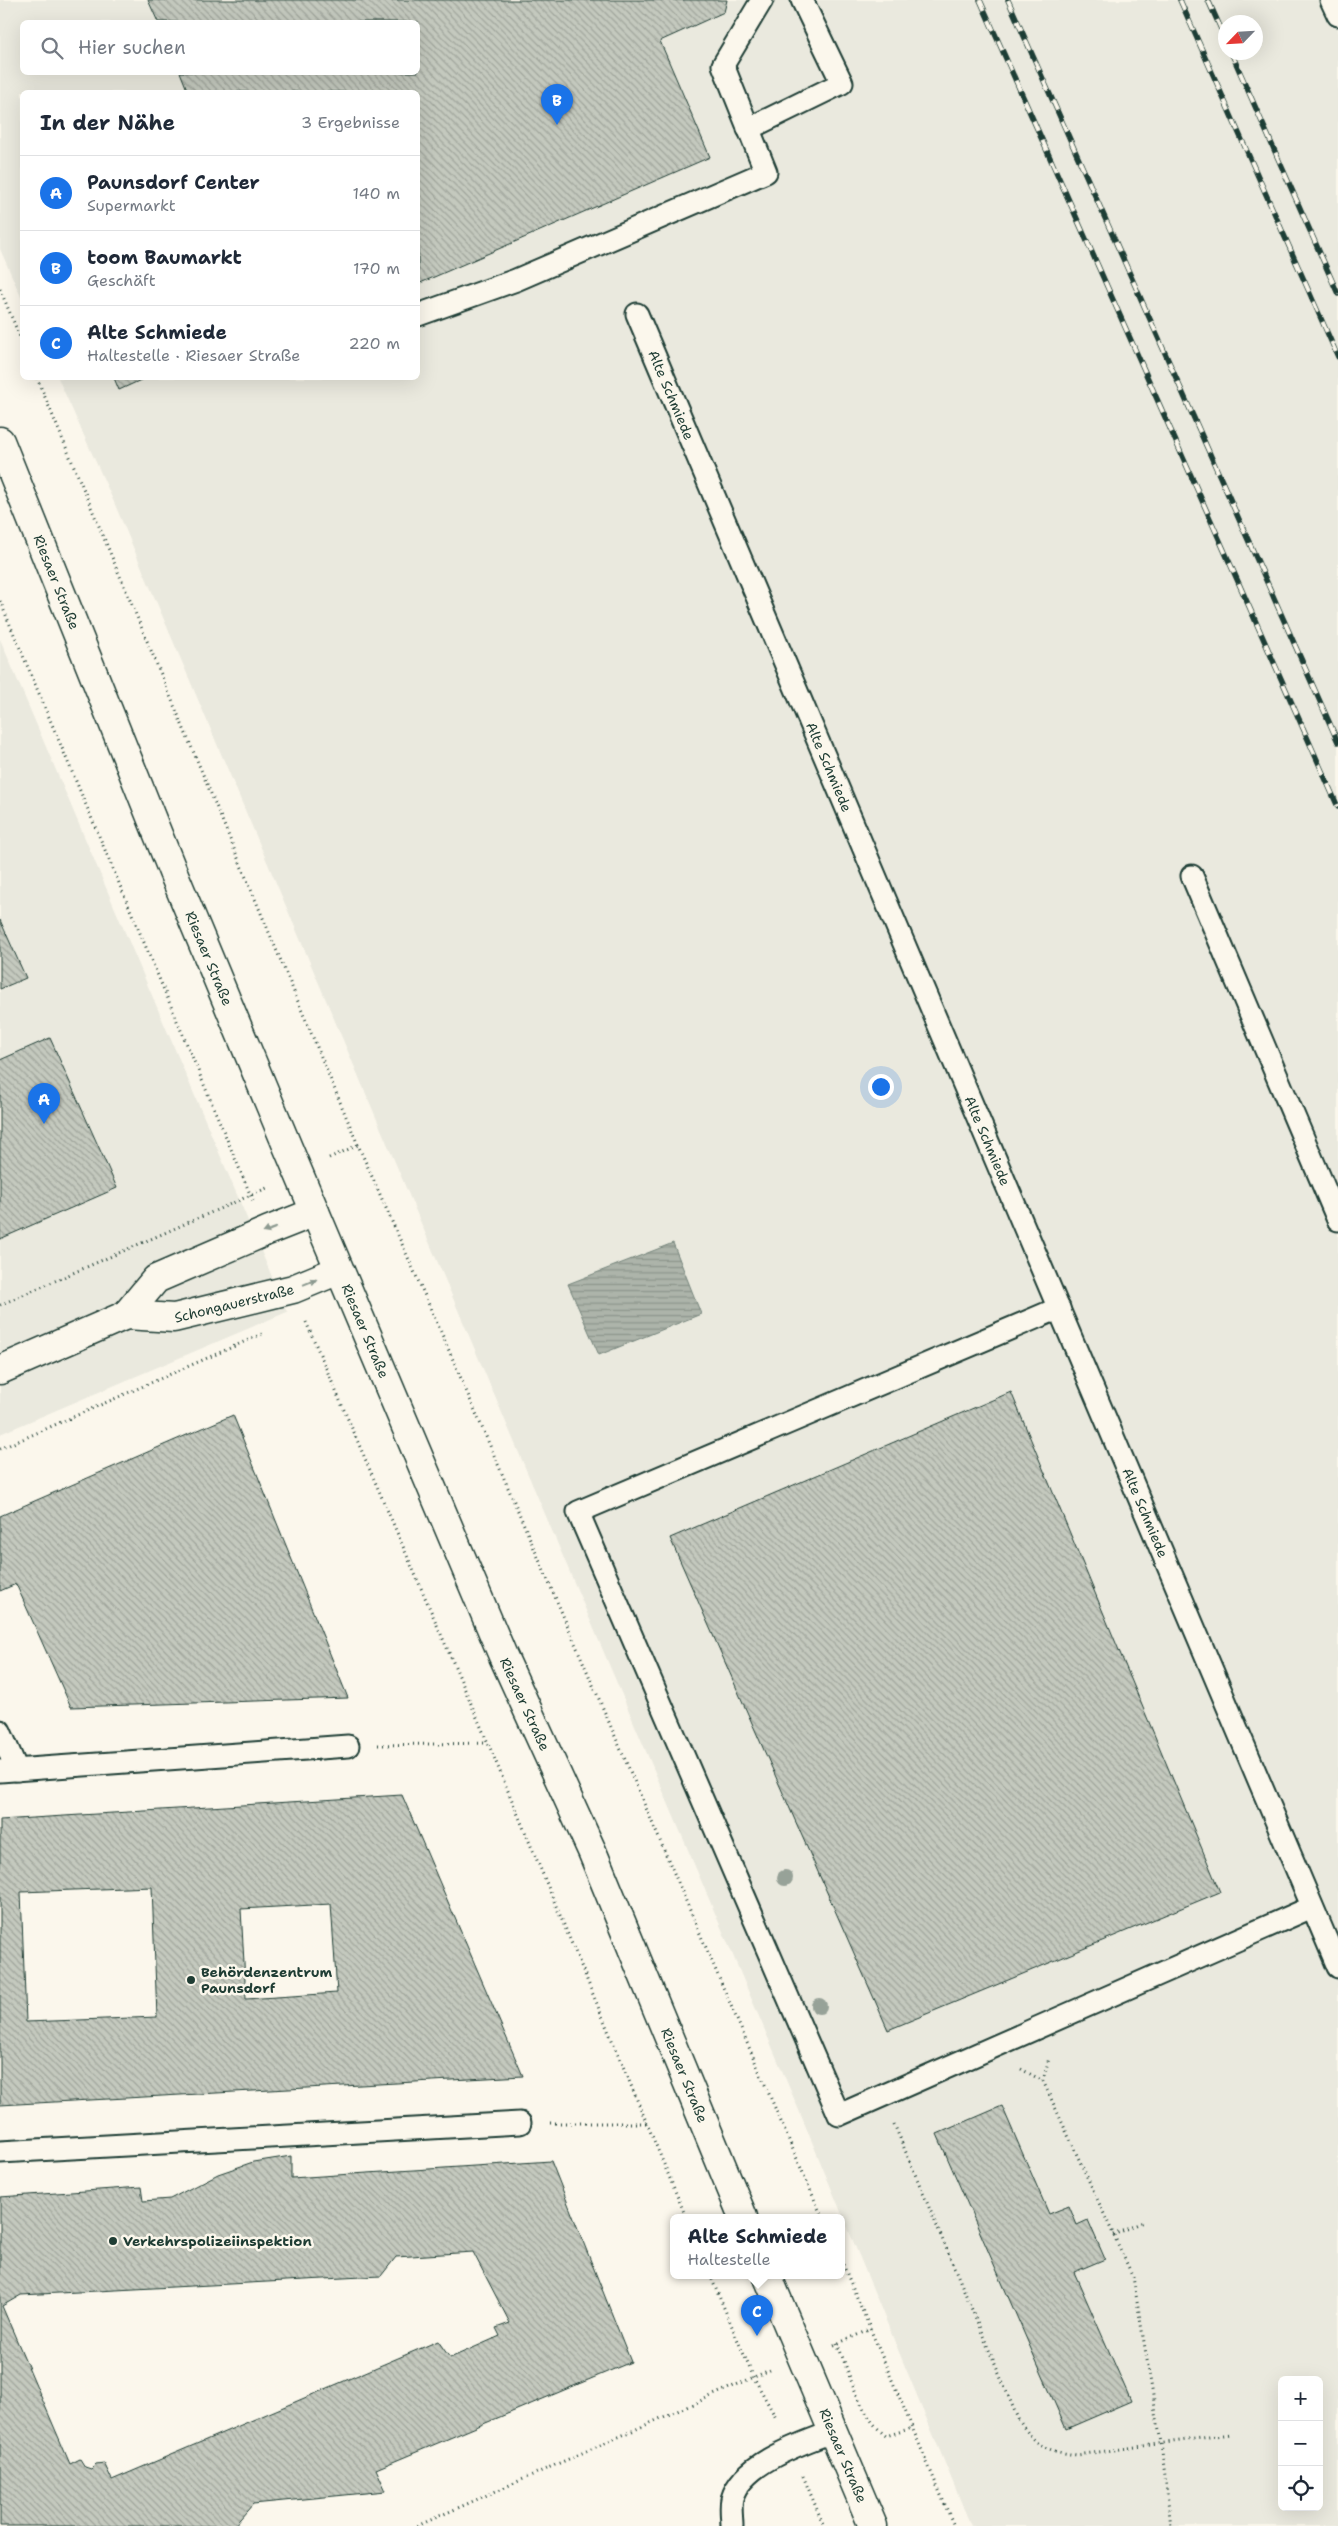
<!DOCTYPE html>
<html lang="de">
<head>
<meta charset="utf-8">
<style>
  body { margin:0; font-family:"Shantell Sans",sans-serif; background:#f6f6f7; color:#1f2937 }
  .controls { position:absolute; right:15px; bottom:15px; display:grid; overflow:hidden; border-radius:8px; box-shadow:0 5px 20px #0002 }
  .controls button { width:45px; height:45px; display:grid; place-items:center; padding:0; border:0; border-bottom:1px solid #e0e1e3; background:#fff; color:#1f2937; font:25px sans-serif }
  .compass { position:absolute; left:1218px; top:15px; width:45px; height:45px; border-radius:50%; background:#fff; box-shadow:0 5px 20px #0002; rotate:245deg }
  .you { position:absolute; left:880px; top:1086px; width:18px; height:18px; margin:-12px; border:4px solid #fff; border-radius:50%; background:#1a73e8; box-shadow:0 0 0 8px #1a73e833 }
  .badge { display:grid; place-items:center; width:32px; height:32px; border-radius:50%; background:#1a73e8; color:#fff; font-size:16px; font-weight:700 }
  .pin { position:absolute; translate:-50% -41px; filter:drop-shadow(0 1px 2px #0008) }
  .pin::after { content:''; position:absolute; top:26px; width:18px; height:15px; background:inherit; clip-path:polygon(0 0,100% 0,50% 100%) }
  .popup { position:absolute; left:670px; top:2214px; width:175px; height:65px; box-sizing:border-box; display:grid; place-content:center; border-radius:8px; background:#fff; filter:drop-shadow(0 1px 4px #0005); font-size:16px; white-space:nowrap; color:#747a83 }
  .popup b { font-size:19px; color:#1f2937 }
  .popup::after { content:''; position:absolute; left:50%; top:100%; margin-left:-10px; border:10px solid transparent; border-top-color:#fff }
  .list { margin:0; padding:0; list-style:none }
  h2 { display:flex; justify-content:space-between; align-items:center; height:65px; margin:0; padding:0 20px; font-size:21px }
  h2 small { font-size:16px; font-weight:400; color:#747a83 }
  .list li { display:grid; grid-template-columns:32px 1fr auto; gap:15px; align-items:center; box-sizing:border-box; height:75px; padding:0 20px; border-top:1px solid #e0e1e3 }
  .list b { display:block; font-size:19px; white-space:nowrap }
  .list p { margin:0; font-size:16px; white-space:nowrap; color:#747a83 }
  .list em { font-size:16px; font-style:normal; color:#747a83 }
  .icon { flex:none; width:28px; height:28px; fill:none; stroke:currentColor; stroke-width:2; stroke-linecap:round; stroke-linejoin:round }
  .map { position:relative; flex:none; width:1338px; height:2526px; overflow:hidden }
  .search { position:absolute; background:#fff; box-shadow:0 5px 20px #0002; left:20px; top:20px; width:400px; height:55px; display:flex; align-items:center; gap:12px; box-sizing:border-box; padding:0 18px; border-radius:8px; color:#747a83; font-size:19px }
  .panel { position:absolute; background:#fff; box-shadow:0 5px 20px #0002; left:20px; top:90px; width:400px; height:290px; border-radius:8px }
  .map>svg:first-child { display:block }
</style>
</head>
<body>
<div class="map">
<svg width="1338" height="2526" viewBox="0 0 1338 2526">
  <defs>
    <pattern id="water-rules" width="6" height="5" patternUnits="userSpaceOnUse" patternTransform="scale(1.25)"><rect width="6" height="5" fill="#adb4aa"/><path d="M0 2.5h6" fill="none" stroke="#8c948b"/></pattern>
    <pattern id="building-back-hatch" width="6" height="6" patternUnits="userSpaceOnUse" patternTransform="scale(1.25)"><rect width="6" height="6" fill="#c4c9be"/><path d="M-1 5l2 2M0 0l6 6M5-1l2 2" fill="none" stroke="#9fa49b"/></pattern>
  </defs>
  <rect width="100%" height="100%" fill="#fbf7ec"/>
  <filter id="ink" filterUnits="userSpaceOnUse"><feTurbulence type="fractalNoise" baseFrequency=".02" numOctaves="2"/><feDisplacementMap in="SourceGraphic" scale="10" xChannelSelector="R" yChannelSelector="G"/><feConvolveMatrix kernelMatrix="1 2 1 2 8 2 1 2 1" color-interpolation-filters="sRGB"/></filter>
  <g filter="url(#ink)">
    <!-- built -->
    <path fill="#eae9de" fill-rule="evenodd" d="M0,0H1338V2526H971L798,2108L113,500L58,378H418V92H22V299L0,249ZM22,22H418V72H22ZM1226,22H1256V52H1226ZM1282,2380H1319V2507H1282Z
      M0,639L287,1312L0,1434Z"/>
    <!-- water -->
    <path fill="url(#water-rules)" stroke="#74847b" d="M673,1243L701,1314L599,1355L568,1284Z"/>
    <!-- building -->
    <path fill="url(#building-back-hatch)" stroke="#1f3d34" fill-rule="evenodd" d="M148,0H727L724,12L660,41L710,157L418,284V92H188L180,72H418V22H158Z
      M114,378H142L143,379L119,390Z
      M0,920L26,978L0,989Z
      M50,1038L117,1188L0,1239V1060Z
      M1011,1392L1220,1892L888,2030L670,1538Z
      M233,1415L348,1698L71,1707L16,1584L0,1591V1516Z
      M402,1795L523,2076L0,2105V1820ZM152,1887L157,2017L26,2022L21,1892ZM331,1904L337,1993L246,1999L241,1909Z
      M1002,2106L1049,2214L1069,2206L1077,2225L1088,2220L1105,2259L1074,2272L1131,2401L1066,2429L937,2134Z
      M291,2156V2178L551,2161L631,2362L376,2469L386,2491L253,2504L234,2526H0V2197L141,2187L143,2201L170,2199L218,2174L253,2162ZM473,2252L510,2323L496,2328L500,2336L450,2358L438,2341L112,2480L104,2463L96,2464L91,2469L85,2467L80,2459L70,2464L2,2306L21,2295L381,2276L396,2257Z"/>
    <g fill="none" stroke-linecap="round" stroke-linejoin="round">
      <!-- lane casing -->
      <g stroke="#1f3d34" stroke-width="25">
        <g id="lane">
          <path d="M1331,0L1338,15"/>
          <path d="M748,129L842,83L802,0"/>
          <path id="s1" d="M637,314L1338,1967"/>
          <path d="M418,315L516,280L766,172L723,65L762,0"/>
          <path d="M1192,876L1338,1220"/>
          <path d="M1059,1308L578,1512L839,2115L1312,1907"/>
          <path d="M0,1731L17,1770"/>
          <path d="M0,1771L348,1746"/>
          <path d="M0,2152L520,2123"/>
          <path d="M732,2526C732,2518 730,2507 732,2499C742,2463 800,2444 832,2432"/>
        </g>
      </g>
      <!-- street casing -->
      <g stroke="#1f3d34" stroke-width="31">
        <g id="street">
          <path id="s2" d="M126,1315L174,1318L293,1289L339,1270"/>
          <path d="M0,1370L126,1315L156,1279L267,1231L315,1212"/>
        </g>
      </g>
      <!-- secondary casing -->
      <g stroke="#1f3d34" stroke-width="31">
        <g id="secondary">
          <path id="s3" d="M0,441L173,872L288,1148L503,1656L592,1851L743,2217"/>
          <path id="s4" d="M767,2275L873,2526"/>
        </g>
      </g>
      <!-- path -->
      <path stroke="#1f3d34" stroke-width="3" stroke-dasharray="1 4" stroke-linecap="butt" d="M0,289L22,342
        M37,378L358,1145L441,1332L822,2217
        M0,601L253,1201
        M329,1158L358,1145
        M0,1305L267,1188
        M306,1322L488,1743L686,2217
        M0,1449L262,1334
        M378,1745L488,1743
        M1021,2069L1043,2081L1133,2277L1161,2443L1171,2526
        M1043,2081L1049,2058
        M550,2123H646
        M894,2124L1018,2419C1036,2446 1045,2451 1077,2455L1231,2434
        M1113,2235L1143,2222
        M841,2260L954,2526
        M710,2275L753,2376L777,2420
        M837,2343C850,2374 859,2415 886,2436L912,2428
        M834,2345L871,2329
        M803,2476L824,2526
        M417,2526L770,2370"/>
      <!-- lane -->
      <use href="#lane" stroke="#fbf7ec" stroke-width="21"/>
      <!-- street -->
      <use href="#street" stroke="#fbf7ec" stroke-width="28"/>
      <!-- secondary -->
      <use href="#secondary" stroke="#fbf7ec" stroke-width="28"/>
      <!-- rail casing -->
      <g stroke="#1f3d34" stroke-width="5.5">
        <path id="rail" d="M980,0L1338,807
          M1008,0L1338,742
          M1180,0L1338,357
          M1208,0L1226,40
          M1231,52L1338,294"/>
      </g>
      <!-- rail -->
      <use href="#rail" stroke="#fbf7ec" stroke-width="4" stroke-dasharray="11" stroke-linecap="butt"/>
    </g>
    <!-- trees -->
    <g fill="#97a298">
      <circle cx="785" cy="1878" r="8"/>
      <circle cx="819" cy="2006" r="8"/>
    </g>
    <!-- one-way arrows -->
    <defs><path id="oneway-solid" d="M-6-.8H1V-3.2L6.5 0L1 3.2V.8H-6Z" transform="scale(1.25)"/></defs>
    <g fill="#8d9a90">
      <use href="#oneway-solid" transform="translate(270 1230) rotate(159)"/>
      <use href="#oneway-solid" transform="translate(310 1282) rotate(-22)"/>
    </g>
  </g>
  <!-- markers -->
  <g fill="#1f3d34" stroke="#fbf7ec" stroke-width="2">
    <circle cx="191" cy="1980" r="5"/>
    <circle cx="113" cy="2241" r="5"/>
  </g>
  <g text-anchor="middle" stroke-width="5" stroke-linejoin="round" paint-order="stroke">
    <!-- street labels -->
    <g font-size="14" fill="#1f3d34" stroke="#fbf7ec">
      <text dy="5" stroke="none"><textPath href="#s1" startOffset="88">Alte Schmiede</textPath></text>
      <text dy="5" stroke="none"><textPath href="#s3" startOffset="152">Riesaer Straße</textPath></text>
      <text dy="5" stroke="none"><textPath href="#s1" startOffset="492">Alte Schmiede</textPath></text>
      <text dy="5" stroke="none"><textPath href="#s3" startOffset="558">Riesaer Straße</textPath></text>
      <text dy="5" stroke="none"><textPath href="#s1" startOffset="898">Alte Schmiede</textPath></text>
      <text dy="5" stroke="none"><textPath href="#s2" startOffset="110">Schongauerstraße</textPath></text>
      <text dy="5" stroke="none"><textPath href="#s3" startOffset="962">Riesaer Straße</textPath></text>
      <text dy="5" stroke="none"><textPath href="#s1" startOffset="1302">Alte Schmiede</textPath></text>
      <text dy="5" stroke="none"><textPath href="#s3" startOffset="1368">Riesaer Straße</textPath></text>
      <text dy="5" stroke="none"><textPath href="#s3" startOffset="1772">Riesaer Straße</textPath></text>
      <text dy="5" stroke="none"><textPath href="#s4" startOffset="196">Riesaer Straße</textPath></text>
    </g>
    <!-- poi labels -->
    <g font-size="14" font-weight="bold" fill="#1f3d34" stroke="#fbf7ec" text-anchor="start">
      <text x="201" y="1977">Behördenzentrum<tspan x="201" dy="16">Paunsdorf</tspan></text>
      <text x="123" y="2246">Verkehrspolizeiinspektion</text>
    </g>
  </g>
</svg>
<div class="controls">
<button>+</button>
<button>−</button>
<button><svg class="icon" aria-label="locate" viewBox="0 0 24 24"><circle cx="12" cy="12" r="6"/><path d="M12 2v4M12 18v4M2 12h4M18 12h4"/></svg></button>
</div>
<svg class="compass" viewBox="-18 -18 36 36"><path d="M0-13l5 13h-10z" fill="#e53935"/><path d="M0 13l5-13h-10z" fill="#747a83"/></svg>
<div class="you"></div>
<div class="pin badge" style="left:44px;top:1124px">A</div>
<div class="pin badge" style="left:557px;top:125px">B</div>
<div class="pin badge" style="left:757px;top:2336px">C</div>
<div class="popup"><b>Alte Schmiede</b>Haltestelle</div>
<div class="search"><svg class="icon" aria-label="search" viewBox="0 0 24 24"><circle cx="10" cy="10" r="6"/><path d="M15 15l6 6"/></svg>Hier suchen</div>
<section class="panel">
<h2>In der Nähe<small>3 Ergebnisse</small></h2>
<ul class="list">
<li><span class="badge">A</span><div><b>Paunsdorf Center</b><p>Supermarkt</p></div><em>140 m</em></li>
<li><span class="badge">B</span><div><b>toom Baumarkt</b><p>Geschäft</p></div><em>170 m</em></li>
<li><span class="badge">C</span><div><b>Alte Schmiede</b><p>Haltestelle · Riesaer Straße</p></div><em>220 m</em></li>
</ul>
</section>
</div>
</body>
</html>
